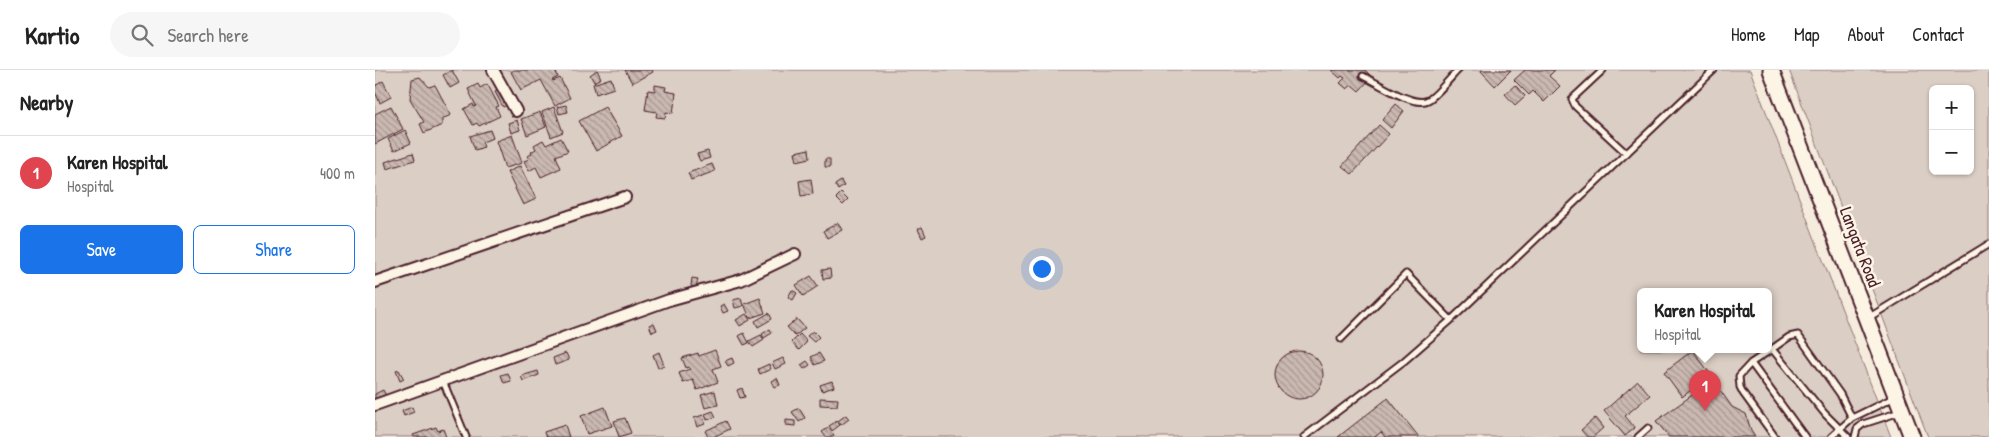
<!DOCTYPE html>
<html lang="en">
<head>
<meta charset="utf-8">
<style>
  body { margin:0; font-family:"Patrick Hand",sans-serif; background:#f6f6f6; color:#222 }
  .controls { position:absolute; right:15px; top:15px; display:grid; overflow:hidden; border-radius:8px; box-shadow:0 1px 4px #0004 }
  .controls button { width:45px; height:45px; display:grid; place-items:center; padding:0; border:0; border-bottom:1px solid #e0e0e0; background:#fff; color:#222; font:25px sans-serif }
  .you { position:absolute; left:666px; top:198px; width:18px; height:18px; margin:-12px; border:4px solid #fff; border-radius:50%; background:#1a73e8; box-shadow:0 0 0 8px #1a73e833 }
  .badge { display:grid; place-items:center; width:32px; height:32px; border-radius:50%; background:#1a73e8; color:#fff; font-size:16px; font-weight:700 }
  .pin { position:absolute; translate:-50% -41px; filter:drop-shadow(0 1px 2px #0008) }
  .pin::after { content:''; position:absolute; top:26px; width:18px; height:15px; background:inherit; clip-path:polygon(0 0,100% 0,50% 100%) }
  .popup { position:absolute; left:1262px; top:218px; width:135px; height:65px; box-sizing:border-box; display:grid; place-content:center; border-radius:8px; background:#fff; filter:drop-shadow(0 1px 4px #0005); font-size:16px; white-space:nowrap; color:#767676 }
  .popup b { font-size:19px; color:#222 }
  .popup::after { content:''; position:absolute; left:50%; top:100%; margin-left:-10px; border:10px solid transparent; border-top-color:#fff }
  .list { margin:0; padding:0; list-style:none }
  h2 { display:flex; justify-content:space-between; align-items:center; height:65px; margin:0; padding:0 20px; font-size:21px }
  h2 small { font-size:16px; font-weight:400; color:#767676 }
  .list li { display:grid; grid-template-columns:32px 1fr auto; gap:15px; align-items:center; box-sizing:border-box; height:75px; padding:0 20px; border-top:1px solid #e0e0e0 }
  .list b { display:block; font-size:19px; white-space:nowrap }
  .list p { margin:0; font-size:16px; white-space:nowrap; color:#767676 }
  .list em { font-size:16px; font-style:normal; color:#767676 }
  .actions { display:flex; gap:10px; padding:15px 20px }
  .actions a { flex:1; padding:11px 0; border:1px solid #1a73e8; border-radius:8px; text-align:center; font-size:18px; color:#1a73e8 }
  .actions .main { background:#1a73e8; color:#fff }
  .icon { flex:none; width:28px; height:28px; fill:none; stroke:currentColor; stroke-width:2; stroke-linecap:round; stroke-linejoin:round }
  .map { position:relative; flex:none; width:1614px; height:367px; overflow:hidden }
  header { display:flex; align-items:center; gap:30px; box-sizing:border-box; height:70px; padding:0 25px; background:#fff; border-bottom:1px solid #e0e0e0 }
  header strong { font-size:24px }
  nav { display:flex; gap:28px; margin-inline-start:auto; font-size:18px }
  .search { width:350px; height:45px; background:#f6f6f6; display:flex; align-items:center; gap:12px; box-sizing:border-box; padding:0 18px; border-radius:28px; color:#767676; font-size:19px }
  main { display:flex }
  aside { flex:1; background:#fff }
  .map>svg:first-child { display:block }
</style>
</head>
<body>
<header>
<strong>Kartio</strong>
<div class="search"><svg class="icon" aria-label="search" viewBox="0 0 24 24"><circle cx="10" cy="10" r="6"/><path d="M15 15l6 6"/></svg>Search here</div>
<nav><a>Home</a><a>Map</a><a>About</a><a>Contact</a></nav>
</header>
<main>
<aside>
<h2>Nearby<small></small></h2>
<ul class="list">
<li><span class="badge" style="background:#e0444e">1</span><div><b>Karen Hospital</b><p>Hospital</p></div><em>400 m</em></li>
</ul>
<div class="actions"><a class="main">Save</a><a>Share</a></div>
</aside>
<div class="map">
<svg width="1614" height="367" viewBox="0 0 1614 367">
  <defs>
    <pattern id="building-back-hatch" width="6" height="6" patternUnits="userSpaceOnUse" patternTransform="scale(1.25)"><rect width="6" height="6" fill="#cab9b1"/><path d="M-1 5l2 2M0 0l6 6M5-1l2 2" fill="none" stroke="#a69690"/></pattern>
  </defs>
  <rect width="100%" height="100%" fill="#f5ecde"/>
  <filter id="ink" filterUnits="userSpaceOnUse"><feTurbulence type="fractalNoise" baseFrequency=".02" numOctaves="2"/><feDisplacementMap in="SourceGraphic" scale="10" xChannelSelector="R" yChannelSelector="G"/><feConvolveMatrix kernelMatrix="1 2 1 2 8 2 1 2 1" color-interpolation-filters="sRGB"/></filter>
  <g filter="url(#ink)">
    <!-- green -->
    <path fill="#dbcec4" stroke="#927678" fill-rule="evenodd" d="M0,0H1375L1516,367H0ZM1266,222H1394V280H1266Z
      M1414,0H1614V367H1553ZM1558,19H1595V101H1558Z"/>
    <!-- building -->
    <path fill="url(#building-back-hatch)" stroke="#4a1f2b" d="M77,0L84,13L75,18L68,5Z
      M139,0H180L183,7L177,10L178,11L185,8L195,28L180,36L166,10L146,20L136,2Z
      M222,0L226,8L219,12L215,5Z
      M250,0H277L278,2L257,13Z
      M956,0H990L997,7L984,21L977,15L972,19L965,13L970,8L967,6L965,8Z
      M1107,0H1136L1120,16L1106,1Z
      M1150,0H1180L1174,6L1185,16L1169,32L1158,21L1154,25L1139,10Z
      M45,7L54,17L60,15L76,45L67,49V55L49,63L45,54L49,52L35,29L37,9Z
      M236,8L239,18L221,24L218,14Z
      M8,11L16,27L5,33L0,22V16Z
      M103,14L105,18L112,14L115,19L124,36L121,37L125,46L104,56L102,53L98,55L89,39L98,34L99,37L101,36L93,19Z
      M280,15L291,17L290,21L301,23L298,43L291,42L290,48L281,47L282,42L270,40L273,20L280,21Z
      M1140,15L1150,26L1140,35L1130,24Z
      M126,18L134,34L128,37L120,22Z
      M1021,34L1029,41L1016,58L1007,50Z
      M191,35L193,42L184,44L182,37Z
      M16,36L28,59L0,74V44Z
      M179,37L188,62L176,67L167,42Z
      M230,37L247,66L221,81L204,51Z
      M165,42L171,57L152,65L146,49Z
      M142,50L145,60L136,63L133,53Z
      M1004,55L1014,64L977,104L967,96Z
      M30,60L36,73L19,81L13,69Z
      M115,60L118,68L107,72L109,77L100,80L95,66Z
      M137,65L147,93L130,98L121,71Z
      M186,68L193,81L181,86L186,98L166,107L161,97L154,101L149,91L154,89L152,86L157,84L156,82L161,79L159,75L168,70L171,75Z
      M434,79L435,88L422,91L420,82Z
      M333,81L335,88L325,91L322,84Z
      M38,83L40,90L12,99L10,92Z
      M450,89H455V97H450Z
      M337,94L340,101L316,110L313,103Z
      M145,96L161,129L148,135L132,102Z
      M436,109L438,124L426,126L424,111Z
      M466,111L469,116L463,120L460,115Z
      M466,123L473,130L468,135L461,128Z
      M463,153L467,160L452,168L448,161Z
      M547,157L551,166L547,168L543,159Z
      M455,199L456,208L448,209L447,200Z
      M436,206L443,216L428,226L421,215Z
      M317,208L323,209L321,217L316,216Z
      M417,220L422,223L418,230L413,227Z
      M366,228L368,236L360,238L358,230Z
      M385,228L390,243L375,248L369,234Z
      M349,234L353,241L348,243L345,236Z
      M394,243L397,249L383,257L380,251Z
      M371,244L375,250L365,256L361,250Z
      M422,249L430,258L420,266L412,257Z
      M279,253L282,260L277,262L274,255Z
      M395,259L397,263L389,268L387,264Z
      M438,261L444,267L439,272L432,266Z
      M369,263L374,273L369,275L364,266Z
      M425,264L432,272L424,280L417,272Z
      M386,265L389,270L378,277L374,271Z
      M340,280L346,296L338,299L343,312L322,320L318,310L308,313L304,303L315,299L314,297L311,298L307,288L323,283L324,286Z
      M1318,280L1336,305L1307,327L1289,302Z
      M900 305a24 24 0 1 1 48 0a24 24 0 1 1-48 0Z
      M284,282L289,295L283,298L278,285Z
      M191,283L194,290L180,295L178,288Z
      M444,283L449,291L440,295L436,287Z
      M357,288L359,293L353,296L350,291Z
      M408,288L411,294L400,299L397,293Z
      M432,291L435,295L429,299L426,295Z
      M394,294L396,299L385,304L383,299Z
      M24,300L29,309L25,311L21,301Z
      M163,301L164,305L148,311L146,306Z
      M133,303L136,311L129,313L126,305Z
      M402,308L405,315L399,317L396,311Z
      M1338,310L1357,337L1371,344L1376,361L1380,367H1294L1281,351Z
      M457,311L459,317L447,321L445,315Z
      M1263,311L1275,325L1250,346L1260,358L1250,366L1229,341Z
      M367,318L370,327L365,328L362,320Z
      M8,320L12,327L0,332V324Z
      M340,321L343,335L330,338L326,325Z
      M445,328L463,329L462,336L445,335Z
      M1013,328L1044,367H1010L1006,362L1000,367H963Z
      M37,337L39,342L29,346L27,341Z
      M230,337L237,356L212,364L206,346Z
      M424,338L430,348L424,352L417,342Z
      M338,341L341,347L332,350L330,344Z
      M328,345L330,354L322,357L319,348Z
      M471,345L474,349L466,355L463,351Z
      M250,348L256,363L244,367L239,351Z
      M1220,348L1228,358L1218,367H1212L1206,360Z
      M411,350L420,351V356L411,355Z
      M351,351L355,359L338,367H333L330,361Z
      M462,351L465,355L457,361L454,356Z
      M190,355L194,367H171L169,362Z
      M61,357L63,361L68,359L71,367H39L38,365Z
      M453,358L459,366L458,367H451L447,362Z"/>
    <g fill="none" stroke-linecap="round" stroke-linejoin="round">
      <!-- service casing -->
      <g stroke="#4a1f2b" stroke-width="9">
        <path id="service" d="M1228,0L1197,29L1200,36L1251,83
          M988,6C1001,12 1039,38 1053,30C1061,26 1076,7 1083,0
          M1493,248L1614,174
          M966,269L1031,204L1076,250
          M1397,279L1414,267L1423,265L1465,324L1477,348
          M1376,293L1364,306L1365,317L1368,323L1400,367
          M68,311L91,367
          M929,367L1029,291L1076,250L1339,0
          M1263,367L1273,358
          M1430,367L1376,293L1397,279L1450,344L1473,367
          M1456,367L1477,348L1520,327
          M1480,367L1482,359L1488,354L1525,342"/>
      </g>
      <!-- minor casing -->
      <g stroke="#4a1f2b" stroke-width="14">
        <path id="minor" d="M118,0L141,41
          M0,212L250,127
          M0,335L294,230L366,210L420,184"/>
      </g>
      <!-- secondary casing -->
      <g stroke="#4a1f2b" stroke-width="19">
        <path id="secondary" d="M1396,0L1537,367"/>
      </g>
      <!-- service -->
      <use href="#service" stroke="#fcf5e5" stroke-width="5"/>
      <!-- minor -->
      <use href="#minor" stroke="#fcf5e5" stroke-width="10"/>
      <!-- secondary -->
      <use href="#secondary" stroke="#fcf5e5" stroke-width="15"/>
    </g>
  </g>
  <g text-anchor="middle" stroke-width="5" stroke-linejoin="round" paint-order="stroke">
    <!-- street labels -->
    <g font-size="18" fill="#4a1f2b" stroke="#fcf5e5">
      <text transform="translate(1485 177) rotate(69)" y="6">Langata Road</text>
    </g>
  </g>
</svg>
<div class="controls">
<button>+</button>
<button>−</button>
</div>
<div class="you"></div>
<div class="pin badge" style="left:1330px;top:341px;background:#e0444e">1</div>
<div class="popup"><b>Karen Hospital</b>Hospital</div>
</div>
</main>
</body>
</html>
